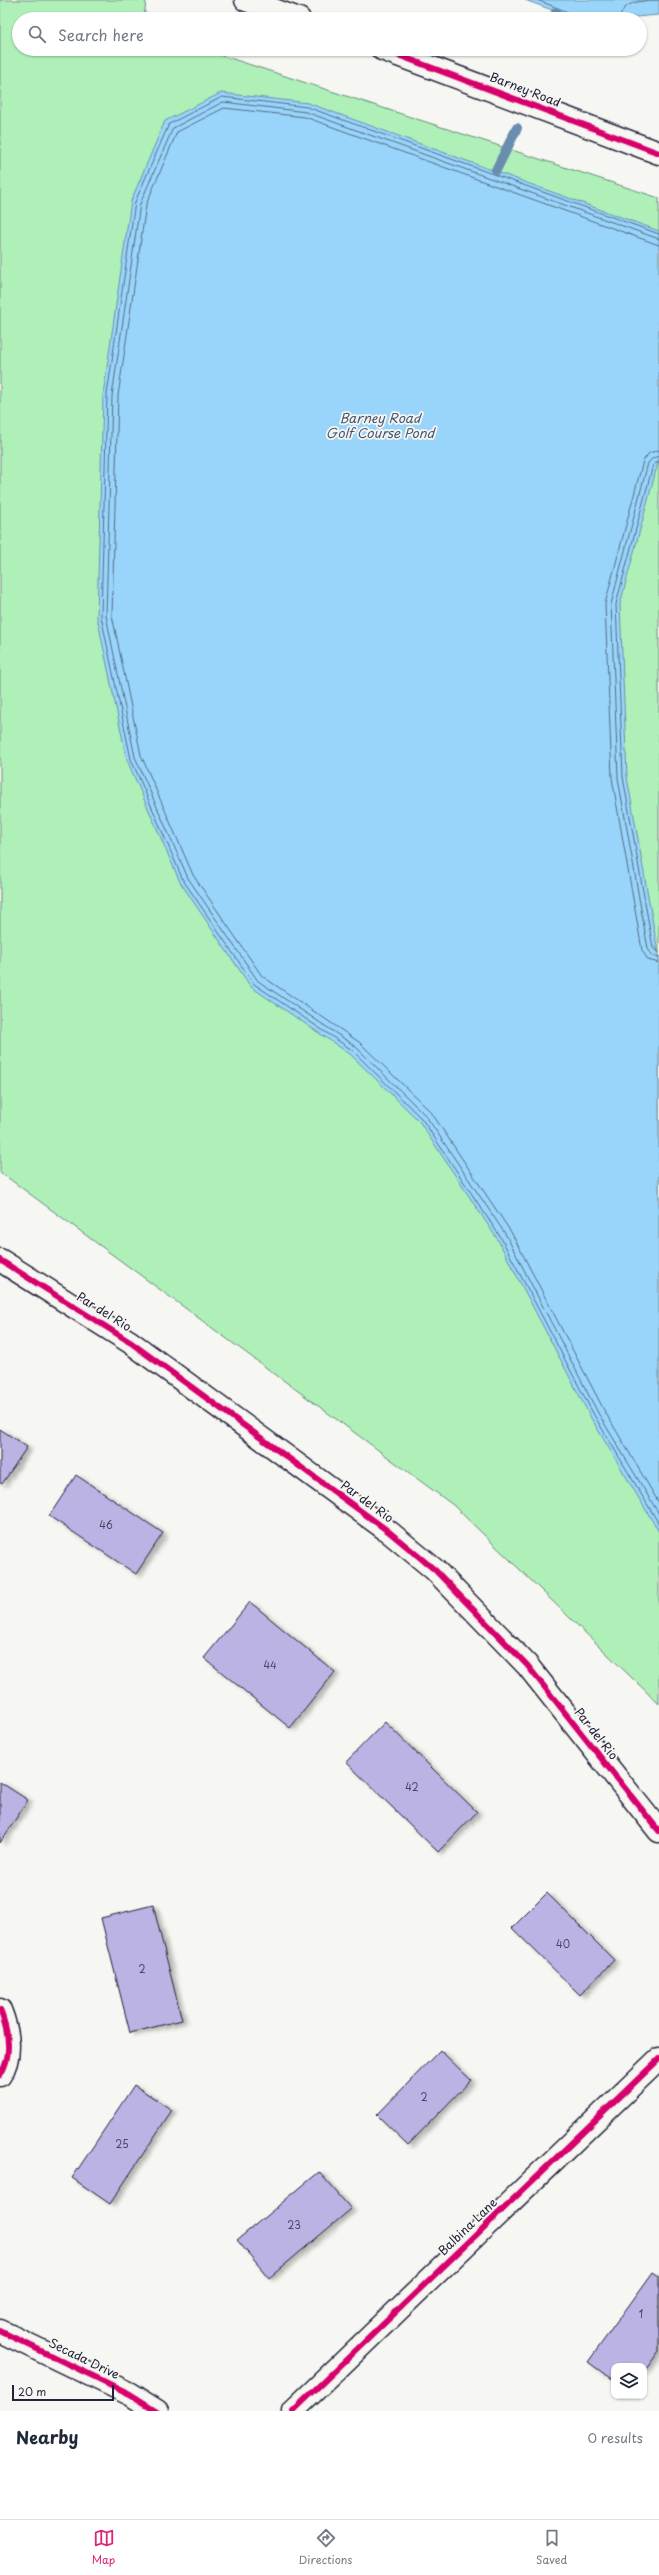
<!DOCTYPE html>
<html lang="en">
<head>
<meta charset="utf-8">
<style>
  body { margin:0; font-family:"Playpen Sans",sans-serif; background:#f6f6f7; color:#1f2937 }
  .controls { position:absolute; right:12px; bottom:12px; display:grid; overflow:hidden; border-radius:8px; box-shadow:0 1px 3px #0004 }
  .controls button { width:36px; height:36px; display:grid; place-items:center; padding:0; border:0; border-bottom:1px solid #e0e1e3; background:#fff; color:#1f2937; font:20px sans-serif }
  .scale { position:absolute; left:12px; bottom:10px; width:102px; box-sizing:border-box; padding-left:4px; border:2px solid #22223b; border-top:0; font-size:11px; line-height:14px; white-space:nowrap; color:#22223b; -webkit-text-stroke:3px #f6f6f2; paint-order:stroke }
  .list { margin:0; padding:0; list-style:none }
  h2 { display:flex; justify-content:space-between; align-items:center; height:52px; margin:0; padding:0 16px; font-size:17px }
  h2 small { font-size:13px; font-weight:400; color:#747a83 }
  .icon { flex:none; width:22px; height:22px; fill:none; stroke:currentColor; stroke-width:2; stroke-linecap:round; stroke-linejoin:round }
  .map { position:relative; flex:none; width:659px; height:2411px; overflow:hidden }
  .search { position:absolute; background:#fff; box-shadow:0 1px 3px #0004; left:12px; right:12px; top:12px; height:44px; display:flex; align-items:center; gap:10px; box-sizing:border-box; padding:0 14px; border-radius:22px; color:#747a83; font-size:15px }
  .sheet { height:108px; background:#fff }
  nav { display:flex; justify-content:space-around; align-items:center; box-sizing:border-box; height:56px; border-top:1px solid #e0e1e3; background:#fff; font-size:11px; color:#747a83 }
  nav a { display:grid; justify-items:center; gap:2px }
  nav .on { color:#db2777 }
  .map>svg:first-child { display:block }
</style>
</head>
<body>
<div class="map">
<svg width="659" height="2411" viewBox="0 0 659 2411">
  <defs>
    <filter id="shadow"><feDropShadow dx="4.5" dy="2.5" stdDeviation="2" flood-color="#0004"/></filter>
  </defs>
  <rect width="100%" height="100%" fill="#f6f6f2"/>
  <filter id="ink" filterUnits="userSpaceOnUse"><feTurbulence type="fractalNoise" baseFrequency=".025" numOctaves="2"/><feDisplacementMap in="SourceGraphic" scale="8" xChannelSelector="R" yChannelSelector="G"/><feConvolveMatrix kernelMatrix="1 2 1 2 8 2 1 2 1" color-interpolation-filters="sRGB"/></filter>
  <g filter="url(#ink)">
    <!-- green -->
    <path fill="#aff0b8" stroke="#68897a" d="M0,0H146L144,19H19V49H202L659,198V1704L453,1505L0,1172Z"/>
    <!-- water -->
    <path fill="#99d5fa" stroke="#698dae" d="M525,0H659V15L613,19H576Z
      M221,93L308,103L659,231V459L620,604L627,777L659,958V1532L591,1418L498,1240L419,1121L350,1054L251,987L180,882L127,760L97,617L103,395L131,201L165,121Z"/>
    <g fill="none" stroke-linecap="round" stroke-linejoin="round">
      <!-- shore -->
      <path stroke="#526a87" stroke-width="1" d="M537,0L573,14L576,19
        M620,19C621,0 644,1 659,0
        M659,234L307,107L222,97L169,124L135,202L107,395L101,616L131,759L183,880L254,984L352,1050L422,1119L501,1238L594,1415L659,1524
        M659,239L306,112L223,102L173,128L140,204L112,396L106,616L135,757L188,878L258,981L355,1046L426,1116L506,1235L598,1413L659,1514
        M659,245L305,117L224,108L177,132L146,205L118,396L112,615L141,755L193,875L262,976L359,1042L431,1112L511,1232L604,1410L659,1503
        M659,450L649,453L643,461L605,604L612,778L642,950L648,960L659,963
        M659,456L653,458L648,463L611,604L618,778L648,949L652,955L659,957
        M659,461L653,465L616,604L623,777L653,948L659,952"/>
      <!-- stream -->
      <path stroke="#698dae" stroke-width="10" d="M554,19L556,12
        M496,170L517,128"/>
    </g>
    <!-- building -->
    <path fill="#bab3e4" stroke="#22223b" filter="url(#shadow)" d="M0,1429L27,1447L2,1484L0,1483Z
      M76,1475L163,1533L136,1574L49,1516Z
      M250,1602L335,1672L290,1728L204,1658Z
      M385,1722L477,1812L438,1852L346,1762Z
      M0,1782L28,1800L0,1843Z
      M547,1893L614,1960L580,1995L512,1928Z
      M153,1905L182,2020L130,2033L101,1918Z
      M440,2050L471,2080L408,2145L377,2115Z
      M134,2085L172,2110L110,2204L72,2178Z
      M319,2172L351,2209L269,2278L237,2240Z
      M653,2272L659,2276V2351L644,2372V2366H614V2381L588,2362Z"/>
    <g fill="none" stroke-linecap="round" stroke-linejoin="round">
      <!-- minor casing -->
      <g stroke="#22223b" stroke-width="25">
        <path id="minor" d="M246,0L299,19
          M382,49L659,153
          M0,1260L130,1342L388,1531L435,1570L527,1665L659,1831
          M0,2010C8,2030 13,2056 0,2075
          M0,2331L130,2394L157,2411
          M293,2411L659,2059"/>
      </g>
      <!-- minor -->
      <use href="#minor" stroke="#f6f6f2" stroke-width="22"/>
      <!-- cycleway casing -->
      <g stroke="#f6f6f2" stroke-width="8">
        <path id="cycleway" d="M382,49L659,153
          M0,1260L130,1342L388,1531L435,1570L527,1665L659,1831
          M0,2010C8,2030 13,2056 0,2075
          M0,2331L130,2394L157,2411
          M293,2411L659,2059"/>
      </g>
      <!-- cycleway -->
      <use href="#cycleway" stroke="#d6006c" stroke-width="6"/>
    </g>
  </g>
  <g text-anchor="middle" stroke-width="3.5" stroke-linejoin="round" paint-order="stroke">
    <!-- number labels -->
    <g font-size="10" fill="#484665">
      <text x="106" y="1529">46</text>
      <text x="270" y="1669">44</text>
      <text x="412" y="1791">42</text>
      <text x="563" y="1948">40</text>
      <text x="142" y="1973">2</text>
      <text x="424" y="2101">2</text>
      <text x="122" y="2148">25</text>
      <text x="294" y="2229">23</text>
      <text x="641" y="2318">1</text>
    </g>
    <!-- street labels -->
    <g font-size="12" fill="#22223b" stroke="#f6f6f2">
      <text transform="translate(525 90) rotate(21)" y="4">Barney Road</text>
      <text transform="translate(104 1312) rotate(32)" y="4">Par del Rio</text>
      <text transform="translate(367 1502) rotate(36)" y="4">Par del Rio</text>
      <text transform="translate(596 1734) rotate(52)" y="4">Par del Rio</text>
      <text transform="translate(468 2227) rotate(-44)" y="4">Balbina Lane</text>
      <text transform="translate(84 2359) rotate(26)" y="4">Secada Drive</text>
    </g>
    <!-- water labels -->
    <g font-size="13" font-style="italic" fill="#465874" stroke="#f6f6f2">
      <text x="380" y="423">Barney Road<tspan x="380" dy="15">Golf Course Pond</tspan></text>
    </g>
  </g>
</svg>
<div class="controls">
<button><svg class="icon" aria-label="layers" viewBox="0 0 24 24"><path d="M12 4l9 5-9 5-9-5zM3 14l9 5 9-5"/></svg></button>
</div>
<div class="scale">20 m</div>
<div class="search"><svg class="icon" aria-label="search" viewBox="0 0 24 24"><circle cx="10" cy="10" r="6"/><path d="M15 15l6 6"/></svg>Search here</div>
</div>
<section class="sheet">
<h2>Nearby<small>0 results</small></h2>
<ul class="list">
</ul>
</section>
<nav>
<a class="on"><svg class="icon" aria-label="map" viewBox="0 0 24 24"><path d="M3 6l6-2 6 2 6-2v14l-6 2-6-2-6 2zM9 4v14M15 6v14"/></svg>Map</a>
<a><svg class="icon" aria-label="directions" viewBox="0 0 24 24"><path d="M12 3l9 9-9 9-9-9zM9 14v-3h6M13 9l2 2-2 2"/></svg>Directions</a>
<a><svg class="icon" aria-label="saved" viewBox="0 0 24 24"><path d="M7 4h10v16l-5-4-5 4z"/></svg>Saved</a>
</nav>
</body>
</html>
